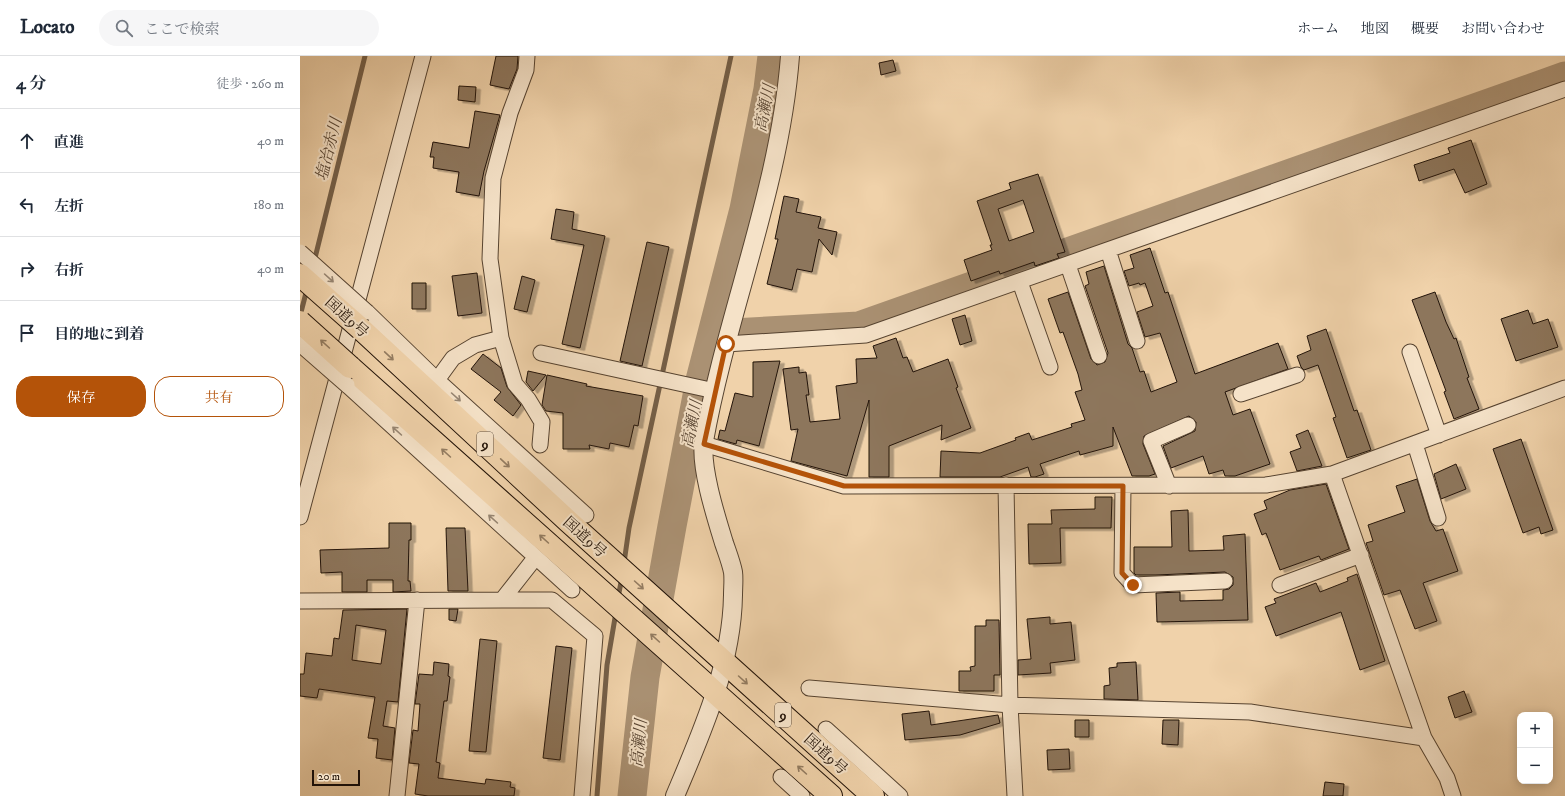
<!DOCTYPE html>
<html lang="ja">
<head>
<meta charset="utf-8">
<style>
  body { margin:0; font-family:"IM FELL DW Pica","Noto Serif JP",serif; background:#f6f6f7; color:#1f2937 }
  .controls { position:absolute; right:12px; bottom:12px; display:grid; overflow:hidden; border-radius:8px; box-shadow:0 2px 10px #0003 }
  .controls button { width:36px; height:36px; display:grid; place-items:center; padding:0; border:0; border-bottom:1px solid #e0e1e3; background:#fff; color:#1f2937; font:20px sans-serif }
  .scale { position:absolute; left:12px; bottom:10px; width:48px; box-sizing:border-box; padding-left:4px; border:2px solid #221308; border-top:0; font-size:11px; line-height:14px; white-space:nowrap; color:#221308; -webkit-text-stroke:3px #f5e2c8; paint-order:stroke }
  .stop { position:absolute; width:12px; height:12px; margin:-9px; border:3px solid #b45309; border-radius:50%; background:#fff }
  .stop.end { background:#b45309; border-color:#fff; box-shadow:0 1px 4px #0008 }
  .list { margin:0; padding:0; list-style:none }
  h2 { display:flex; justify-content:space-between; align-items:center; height:52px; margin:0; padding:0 16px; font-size:17px }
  h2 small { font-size:13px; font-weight:400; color:#747a83 }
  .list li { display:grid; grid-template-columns:26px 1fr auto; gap:12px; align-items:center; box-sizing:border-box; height:64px; padding:0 16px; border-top:1px solid #e0e1e3 }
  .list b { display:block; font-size:15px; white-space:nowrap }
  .list em { font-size:13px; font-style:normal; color:#747a83 }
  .actions { display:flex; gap:8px; padding:12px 16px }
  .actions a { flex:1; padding:9px 0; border:1px solid #b45309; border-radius:16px; text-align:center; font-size:14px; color:#b45309 }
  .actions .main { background:#b45309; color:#fff }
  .icon { flex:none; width:22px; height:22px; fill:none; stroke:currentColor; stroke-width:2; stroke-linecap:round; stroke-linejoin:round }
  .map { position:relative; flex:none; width:1265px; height:740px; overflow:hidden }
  header { display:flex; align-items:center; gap:24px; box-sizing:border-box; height:56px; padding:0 20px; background:#fff; border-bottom:1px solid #e0e1e3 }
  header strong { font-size:19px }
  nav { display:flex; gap:22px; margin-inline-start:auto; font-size:14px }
  .search { width:280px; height:36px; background:#f6f6f7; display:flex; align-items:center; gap:10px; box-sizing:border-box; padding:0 14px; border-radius:22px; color:#747a83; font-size:15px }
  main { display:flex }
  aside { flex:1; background:#fff }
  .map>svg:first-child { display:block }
</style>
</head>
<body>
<header>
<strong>Locato</strong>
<div class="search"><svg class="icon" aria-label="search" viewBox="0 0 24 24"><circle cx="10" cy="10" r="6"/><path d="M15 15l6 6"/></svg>ここで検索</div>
<nav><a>ホーム</a><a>地図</a><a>概要</a><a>お問い合わせ</a></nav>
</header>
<main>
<aside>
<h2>4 分<small>徒歩 · 260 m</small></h2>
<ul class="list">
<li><svg class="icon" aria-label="ahead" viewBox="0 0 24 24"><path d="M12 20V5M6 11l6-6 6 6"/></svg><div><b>直進</b></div><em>40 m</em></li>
<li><svg class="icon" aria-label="left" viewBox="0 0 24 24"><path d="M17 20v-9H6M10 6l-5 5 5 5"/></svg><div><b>左折</b></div><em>180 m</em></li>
<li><svg class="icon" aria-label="right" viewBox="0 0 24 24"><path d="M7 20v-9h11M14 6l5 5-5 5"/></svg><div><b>右折</b></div><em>40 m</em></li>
<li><svg class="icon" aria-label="arrive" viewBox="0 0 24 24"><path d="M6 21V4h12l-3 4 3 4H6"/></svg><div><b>目的地に到着</b></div></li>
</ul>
<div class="actions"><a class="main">保存</a><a>共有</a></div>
</aside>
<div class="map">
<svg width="1265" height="740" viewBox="0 0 1265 740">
  <defs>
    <filter id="shadow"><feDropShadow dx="4.5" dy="2.5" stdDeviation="0" flood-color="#0004"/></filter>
  </defs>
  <rect width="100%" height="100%" fill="#f0d2aa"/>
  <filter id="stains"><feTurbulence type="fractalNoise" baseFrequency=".005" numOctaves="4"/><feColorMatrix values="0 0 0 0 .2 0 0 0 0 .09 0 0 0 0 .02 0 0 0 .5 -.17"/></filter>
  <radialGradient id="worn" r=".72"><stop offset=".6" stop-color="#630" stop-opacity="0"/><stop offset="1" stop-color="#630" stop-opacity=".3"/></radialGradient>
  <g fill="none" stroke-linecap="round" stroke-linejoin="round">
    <!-- stream -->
    <path stroke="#745f48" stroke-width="5" d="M14,206L65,0
      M0,260L7,233
      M324,507L329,472L431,0
      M318,542L322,521
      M297,740L307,609L316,556"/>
    <!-- river -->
    <path stroke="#aa9173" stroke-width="29" d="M414,278L559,270L1265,20
      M332,740L345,621L372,470L400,324L444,153L468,33L472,0"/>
  </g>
  <!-- building -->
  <path fill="#8d765c" stroke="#221308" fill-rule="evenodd" filter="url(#shadow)" d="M196,0H218L217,13L209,33L190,29Z
    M593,4L596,15L581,19L579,7Z
    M159,30L176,31L175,46L158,44Z
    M175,55L200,59L184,115L179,140L156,136L159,116L133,112L134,101H130L133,86L169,92Z
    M1171,84L1187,128L1165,137L1154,113L1119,125L1114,109L1150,97L1148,92Z
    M738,118L765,196L757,198L759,202L735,210L734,206L700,218L699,215L671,225L664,204L692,194L690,189H692L677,145L711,133L709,127ZM723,144L734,176L709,185L698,153Z
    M484,140L499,143L496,156L521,161L518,172L537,176L532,199L519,183L512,216L497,213L492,234L467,228L478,183H475Z
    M256,153L274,156L272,173L305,180L280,292L262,288L284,189L251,183Z
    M347,186L369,191L342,310L320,305Z
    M850,192L865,237L868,236L895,318L978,287L988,313L925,336L933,359L950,353L970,408L935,420H925L923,414L909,418L903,400L871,412L863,390L895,375L896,366L889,360L844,380L843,388L855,418L849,420H832L813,371V390L780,399L779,395L740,408L744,418L735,421H731L728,411L700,421H640L641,395L680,397L716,384L715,382L729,377L732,384L772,371L771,368L785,364L775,336L782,334L778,318L763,276L760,277L748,243L768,236L791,303L797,309L805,306L808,297L785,230L789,228L786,216L804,210L828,288L832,292L840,316L844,315L851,336L877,326L860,277L845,281L837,256L853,250L845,227L840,229L839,227L829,230L824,215L834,212L830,199Z
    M177,217L182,257L158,260L152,220Z
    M222,220L235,224L227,256L214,253Z
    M112,227H126V253H112Z
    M1135,236L1146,266L1154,283L1156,282L1169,321L1167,322L1179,353L1154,363L1144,336L1146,335L1112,244Z
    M1228,254L1233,268L1248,263L1258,291L1216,305L1201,263Z
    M665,259L672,285L660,289L652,263Z
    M1026,273L1054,355L1057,354L1071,394L1047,402L1033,362L1036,361L1018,309L1004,314L1001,311L997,300L1011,294L1007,280Z
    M596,282L603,302L607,301L613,316L648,303L658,331L656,332L671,372L641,384L642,369L589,390V421H569V344L547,420L491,405L498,373L491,374L483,313L499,311V317L506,316L509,339H506L510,366L540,363L536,330L557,327L556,303L577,302L573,290Z
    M183,298L201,312L207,331L221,349L213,360L194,344L201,336L171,313Z
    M480,305L459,390L437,384L436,388L418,383L420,374L425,375L435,337L453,341V306Z
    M228,315L246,319L233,335L226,326Z
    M247,319L287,328L286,330L343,340L338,370L334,369L329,391L310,387L309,393L289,389L290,393H263V357L246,355L242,349Z
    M1008,374L1022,410L997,415L990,396L1001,392L996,379Z
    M1221,383L1253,474L1241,478L1239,471L1223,477L1193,393Z
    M1156,408L1166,433L1141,443L1134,418Z
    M1117,423L1130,465L1136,475L1143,473L1158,515L1123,527L1137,565L1115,573L1100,534L1084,539L1066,487L1073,485L1068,469L1105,456L1096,430Z
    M1026,428L1049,493L1021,504L1019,500L980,514L966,477L962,479L954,458L967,453L964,445L990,434Z
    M795,441H812L811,472H760L761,507L729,508L728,468H752L751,454L795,453Z
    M888,454L889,495L924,494L923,480L945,478L948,564L857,566L856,537L880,536V545L923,544V534L929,533L933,529V521L925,516L856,519H836L834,517V491H872L871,455Z
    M89,467H111V484H109L108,525H110L111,535L93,536V524H67V536H42V516L21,517L20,494L89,492Z
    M146,472H165L168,535H148Z
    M1057,518L1085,605L1060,614L1041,556L976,580L965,551L976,547L974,543L1016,527L1020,536L1048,525L1047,522Z
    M107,553L98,646L87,645L83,670L95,672L92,704L76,702L78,683L68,682L75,641L19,633L17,642L0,640V618H4L6,597L32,600L34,582L39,583L43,554ZM56,569L86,574L81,608L52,604Z
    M149,553H158L156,565L149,564Z
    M750,561V568L771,566L775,604L750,607L751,617L718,619V604L731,603L727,563Z
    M686,564H699L700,619H694V635H659V615H671L670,611L675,610V570H686Z
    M180,583L197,585L186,696L169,695Z
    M256,590L272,592L260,704L243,702Z
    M134,606L149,608L148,620L150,621L147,645H144L136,706L140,707L138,722L185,728L186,723L211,726L210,731L215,732L214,740H128L115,738L119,708L109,707L113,674L118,675L120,648H115L119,618L133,619Z
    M836,606L838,644L804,643V630L810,629L809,612L817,611V607Z
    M1164,635L1172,656L1155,662L1148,641Z
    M629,655L631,669L698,659L700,667L660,679L605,684L602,658Z
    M775,664H789V681H775Z
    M863,664H879L878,689L862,688Z
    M769,693L770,713L748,714L747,694Z
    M1025,726L1044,728L1043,740H1023Z"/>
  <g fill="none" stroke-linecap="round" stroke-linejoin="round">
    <!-- minor casing -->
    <g stroke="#564330" stroke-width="17">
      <path id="minor" d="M227,0L226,14L210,57L193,122L190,203L201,282L215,328L228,343L242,366L240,389
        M808,194L837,285
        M768,209L799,300
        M720,226L750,311
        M67,256L137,324L286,459
        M426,288L566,279L1265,33
        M1110,296L1139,379
        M241,297L415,335
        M137,324L153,302L175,289L201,282
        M47,329L272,534
        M941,338L997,319
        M404,388L544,430L966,429L1032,418L1265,332
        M1115,388L1138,462
        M1032,418L1124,682L1147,722L1153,740
        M706,429L710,649L950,656L1124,682
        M823,430L822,517L833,529L925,525
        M869,430L851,385L888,369
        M0,461L123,0
        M980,529L1061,499
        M202,544H252L295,580L282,740
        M0,545L202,544L235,502
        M509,632L710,649L715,740
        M526,673L600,740
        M481,721L502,740
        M97,740L117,544"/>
    </g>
    <!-- tertiary casing -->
    <g stroke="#564330" stroke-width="20">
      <path id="tertiary" d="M375,740C402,676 432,609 433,539C433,532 434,523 433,516C431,506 427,496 424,487C416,461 400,411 404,385C427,256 480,132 490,0"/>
    </g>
    <!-- trunk casing -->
    <g stroke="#221308" stroke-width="24">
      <path id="trunk" d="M61,273L269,466L573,740
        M50,311L531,740"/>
    </g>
    <!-- minor -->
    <use href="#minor" stroke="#f5e2c8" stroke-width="15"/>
    <!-- tertiary -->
    <use href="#tertiary" stroke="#f5e2c8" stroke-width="18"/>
    <!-- trunk -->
    <use href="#trunk" stroke="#f0d2aa" stroke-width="22"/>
    <!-- minor-bridge casing -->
    <g stroke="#564330" stroke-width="17" stroke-linecap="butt">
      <path id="minor-bridge" d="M0,196L67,256
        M0,288L47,329"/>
    </g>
    <!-- trunk-bridge casing -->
    <g stroke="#221308" stroke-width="24" stroke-linecap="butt">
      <path id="trunk-bridge" d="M0,219L61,273
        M0,266L50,311"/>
    </g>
    <!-- minor-bridge -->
    <use href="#minor-bridge" stroke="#f5e2c8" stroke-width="15"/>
    <!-- trunk-bridge -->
    <use href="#trunk-bridge" stroke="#f0d2aa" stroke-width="22"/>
  </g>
  <!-- one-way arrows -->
  <defs><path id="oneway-shaft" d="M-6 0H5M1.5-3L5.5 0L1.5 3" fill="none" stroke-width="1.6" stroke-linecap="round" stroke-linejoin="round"/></defs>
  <g stroke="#968572">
    <use href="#oneway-shaft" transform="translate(29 222) rotate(42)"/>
    <use href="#oneway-shaft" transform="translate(156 341) rotate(42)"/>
    <use href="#oneway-shaft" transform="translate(97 375) rotate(-138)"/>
    <use href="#oneway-shaft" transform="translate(193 463) rotate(-138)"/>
  </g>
  <g stroke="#937c61">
    <use href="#oneway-shaft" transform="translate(25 288) rotate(-138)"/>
    <use href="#oneway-shaft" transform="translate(89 300) rotate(43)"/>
    <use href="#oneway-shaft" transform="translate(146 397) rotate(-138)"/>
    <use href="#oneway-shaft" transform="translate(205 407) rotate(43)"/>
    <use href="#oneway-shaft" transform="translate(244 483) rotate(-138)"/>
    <use href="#oneway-shaft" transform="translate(339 529) rotate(42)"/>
    <use href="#oneway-shaft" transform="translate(355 582) rotate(-138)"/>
    <use href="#oneway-shaft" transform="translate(443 624) rotate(42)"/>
    <use href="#oneway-shaft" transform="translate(502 714) rotate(-138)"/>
  </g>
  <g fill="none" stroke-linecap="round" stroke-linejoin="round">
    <!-- route -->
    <path stroke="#b45309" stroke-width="5" d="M426,288L404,388L544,430H823L822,517L833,529"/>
  </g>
  <g text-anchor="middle" stroke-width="4" stroke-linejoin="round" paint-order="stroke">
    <!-- shield labels -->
    <g fill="#f5e2c8" stroke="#615142" stroke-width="1">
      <rect x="177" y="376" width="16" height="24" rx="3"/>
      <rect x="475" y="647" width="16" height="24" rx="3"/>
    </g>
    <g font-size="14" font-weight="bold" fill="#221308">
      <text x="185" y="393">9</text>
      <text x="483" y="664">9</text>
    </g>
    <!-- street labels -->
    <g font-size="15" fill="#221308" stroke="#f5e2c8">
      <text transform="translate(47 261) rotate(42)" y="5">国道9号</text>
      <text transform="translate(285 481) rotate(42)" y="5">国道9号</text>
      <text transform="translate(526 698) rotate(42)" y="5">国道9号</text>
    </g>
    <!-- water labels -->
    <g font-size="16" font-style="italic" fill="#584533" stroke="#f5e2c8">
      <text transform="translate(464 52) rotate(-79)" y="6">高瀬川</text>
      <text transform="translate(28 93) rotate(-76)" y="6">塩冶赤川</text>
      <text transform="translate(391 368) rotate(-79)" y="6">高瀬川</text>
      <text transform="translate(338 687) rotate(-84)" y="6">高瀬川</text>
    </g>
  </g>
  <rect width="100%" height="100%" filter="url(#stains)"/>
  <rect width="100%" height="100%" fill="url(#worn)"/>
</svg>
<div class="controls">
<button>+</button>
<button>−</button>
</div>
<div class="scale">20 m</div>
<div class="stop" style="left:426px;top:288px"></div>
<div class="stop end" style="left:833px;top:529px"></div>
</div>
</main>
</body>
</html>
